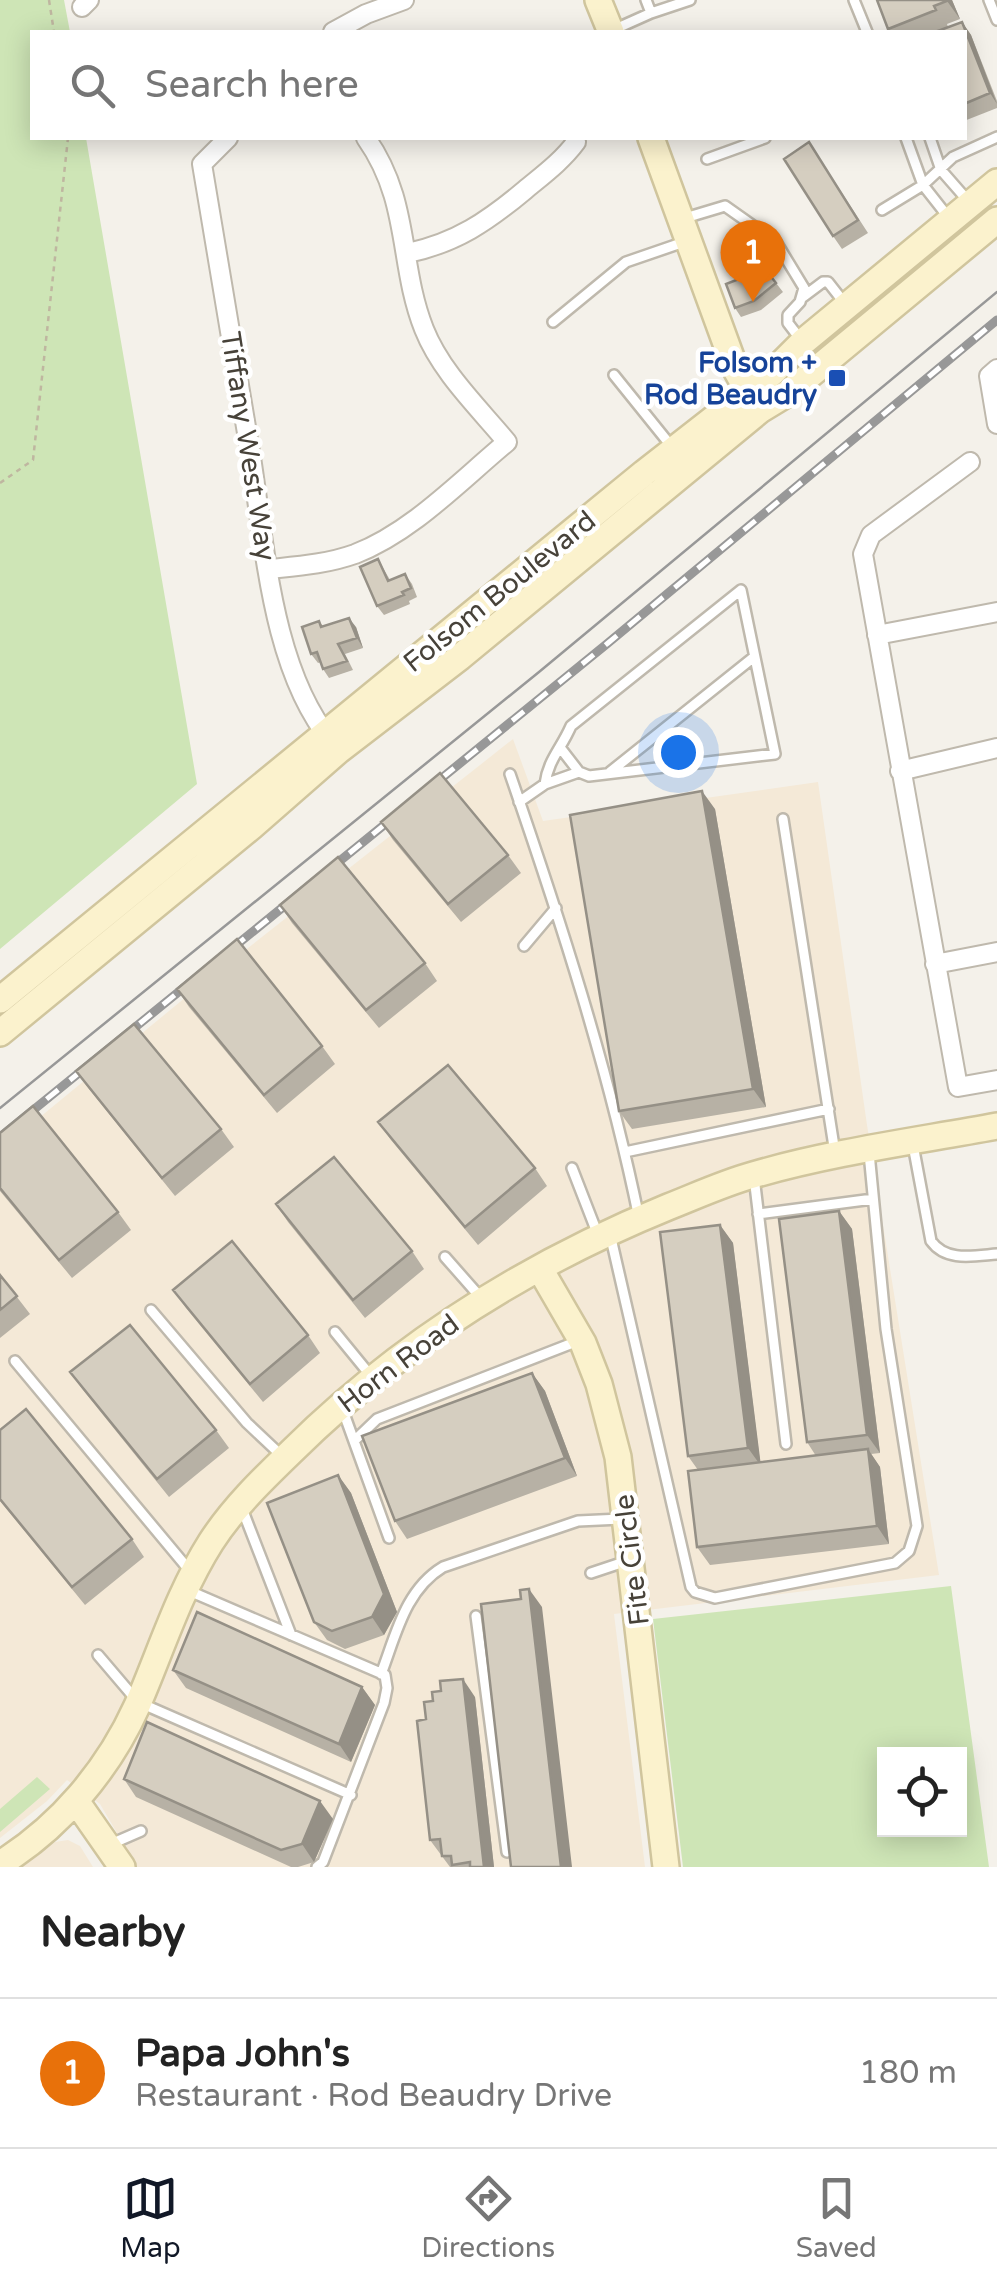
<!DOCTYPE html>
<html lang="en">
<head>
<meta charset="utf-8">
<style>
  body { margin:0; font-family:"Varela Round",sans-serif; background:#f2f2f2; color:#222 }
  .controls { position:absolute; right:30px; bottom:30px; display:grid; overflow:hidden; border-radius:0px; box-shadow:0 5px 25px #0003 }
  .controls button { width:90px; height:90px; display:grid; place-items:center; padding:0; border:0; border-bottom:2px solid #e0e0e0; background:#fff; color:#222; font:50px sans-serif }
  .you { position:absolute; left:678px; top:752px; width:35px; height:35px; margin:-25px; border:8px solid #fff; border-radius:50%; background:#1a73e8; box-shadow:0 0 0 15px #1a73e833 }
  .badge { display:grid; place-items:center; width:65px; height:65px; border-radius:50%; background:#111827; color:#fff; font-size:32px; font-weight:700 }
  .pin { position:absolute; translate:-50% -82px; filter:drop-shadow(0 2px 5px #0008) }
  .pin::after { content:''; position:absolute; top:52px; width:35px; height:30px; background:inherit; clip-path:polygon(0 0,100% 0,50% 100%) }
  .list { margin:0; padding:0; list-style:none }
  h2 { display:flex; justify-content:space-between; align-items:center; height:130px; margin:0; padding:0 40px; font-size:42px }
  h2 small { font-size:32px; font-weight:400; color:#767676 }
  .list li { display:grid; grid-template-columns:65px 1fr auto; gap:30px; align-items:center; box-sizing:border-box; height:150px; padding:0 40px; border-top:2px solid #e0e0e0 }
  .list b { display:block; font-size:38px; white-space:nowrap }
  .list p { margin:0; font-size:32px; white-space:nowrap; color:#767676 }
  .list em { font-size:32px; font-style:normal; color:#767676 }
  .icon { flex:none; width:55px; height:55px; fill:none; stroke:currentColor; stroke-width:2; stroke-linecap:round; stroke-linejoin:round }
  .map { position:relative; flex:none; width:997px; height:1867px; overflow:hidden }
  .search { position:absolute; background:#fff; box-shadow:0 5px 25px #0003; left:30px; right:30px; top:30px; height:110px; display:flex; align-items:center; gap:25px; box-sizing:border-box; padding:0 35px; border-radius:0px; color:#767676; font-size:38px }
  .sheet { height:280px; background:#fff }
  nav { display:flex; justify-content:space-around; align-items:center; box-sizing:border-box; height:140px; border-top:2px solid #e0e0e0; background:#fff; font-size:28px; color:#767676 }
  nav a { display:grid; justify-items:center; gap:5px }
  nav .on { color:#111827 }
  .map>svg:first-child { display:block }
</style>
</head>
<body>
<div class="map">
<svg width="997" height="1867" viewBox="0 0 997 1867">
  <rect width="100%" height="100%" fill="#f4f1ea"/>
  <!-- commercial -->
  <path fill="#f4e9d7" d="M513,739L543,821L818,782L867,1125L939,1575L614,1614L645,1867H137L100,1804L67,1780L47,1801L0,1838V1150L186,997Z
    M68,1840L80,1846L93,1867H20L55,1842Z"/>
  <!-- green -->
  <path fill="#cee5b6" fill-rule="evenodd" d="M0,0H64L70,32H32V138H86L197,784L0,949Z
    M951,1586L989,1867H683L653,1619ZM960,1754V1830H884V1754Z
    M37,1777L50,1789L0,1832V1809Z"/>
  <g fill="none" stroke-linecap="round" stroke-linejoin="round">
    <!-- lane casing -->
    <g stroke="#bfb9ad" stroke-width="14">
      <path id="lane" d="M646,0L651,13L690,0
        M854,0L867,32
        M989,0L997,20
        M613,30L651,13
        M906,138L923,185L949,218
        M930,138L941,170L969,202
        M707,159L765,138
        M882,210L923,185L953,157L997,137
        M685,218L725,206L776,242L804,288L800,302L788,315V323L801,340
        M803,297L823,282H828L846,305
        M553,322L626,262L687,241
        M614,375L672,447
        M562,750L579,772
        M610,772L754,657
        M510,774C560,919 608,1067 639,1218
        M519,802L545,784L579,772L589,776L775,754L741,590L571,726C561,749 548,760 545,784
        M783,819L835,1153
        M524,946L556,908
        M913,1145L931,1241C946,1262 973,1256 997,1254
        M625,1152L829,1109
        M572,1168L598,1235
        M754,1177L786,1444
        M758,1214L873,1199
        M610,1234L691,1587L695,1592L715,1598L895,1563L909,1551L917,1526L886,1329L869,1153
        M445,1257L482,1299
        M151,1310L247,1423L282,1456
        M335,1332L371,1376
        M15,1361L190,1571
        M342,1408L389,1538
        M354,1441L377,1419L578,1341
        M241,1506L291,1635
        M591,1573L627,1561
        M187,1590L385,1675L387,1688L384,1703L323,1862L317,1867
        M476,1616L507,1852
        M98,1655L138,1702L351,1795
        M381,1674C396,1635 405,1590 443,1567L578,1521L621,1519
        M111,1844L141,1831"/>
    </g>
    <!-- street casing -->
    <g stroke="#bfb9ad" stroke-width="22">
      <path id="street" d="M82,7L89,0
        M333,32L366,14L404,0
        M228,138L202,164C218,260 234,355 250,451C265,543 271,669 332,742
        M408,253C456,243 488,221 525,190C543,175 562,161 576,142
        M997,369L989,376L997,424
        M970,462L871,535L863,554L958,1087L997,1080
        M270,569C299,566 327,564 355,554C412,532 460,481 507,442C478,407 441,372 424,329C398,263 411,202 366,138
        M877,635L997,612
        M900,771L997,748
        M935,964L997,952"/>
    </g>
    <!-- secondary casing -->
    <g stroke="#d0c59d" stroke-width="30">
      <path id="secondary" d="M598,0L611,32
        M651,138L735,368L754,402
        M0,1000L644,473L772,373L803,342L997,182
        M0,1033L251,827L339,750L460,657L760,410L788,393L997,220
        M540,1269L583,1343L599,1384L618,1457L666,1867
        M76,1801L122,1867
        M0,1864C60,1827 108,1770 137,1706C161,1651 178,1594 211,1542C233,1508 262,1480 291,1452C399,1345 528,1264 668,1207C696,1196 724,1183 753,1175C832,1152 916,1141 997,1126"/>
    </g>
    <!-- path -->
    <path stroke="#bfb6a0" stroke-width="2.5" stroke-dasharray="5 5" stroke-linecap="butt" d="M49,0L54,32
      M0,483L33,460L68,138"/>
    <!-- lane -->
    <use href="#lane" stroke="#fff" stroke-width="9"/>
    <!-- street -->
    <use href="#street" stroke="#fff" stroke-width="18"/>
    <!-- secondary -->
    <use href="#secondary" stroke="#fbf2cd" stroke-width="25"/>
    <!-- tram -->
    <path stroke="#989898" stroke-width="2.5" d="M0,1108L539,672L997,292"/>
    <!-- rail casing -->
    <g stroke="#989898" stroke-width="9">
      <path id="rail" d="M0,1137L608,643L997,320"/>
    </g>
    <!-- rail -->
    <use href="#rail" stroke="#fff" stroke-width="5" stroke-dasharray="15" stroke-linecap="butt"/>
  </g>
  <!-- wall -->
  <path fill="#b7b1a5" d="M877,0H952L960,19L947,24L948,27L962,22L971,35L997,101V108L964,121V32H890Z
    M818,156L868,233L842,249L833,236Z
    M776,283L783,292L761,310L741,317L735,308Z
    M378,559L390,580L405,574L412,584L417,597L409,601L410,604L384,615L377,606Z
    M319,621L323,626L356,627L363,648L345,654L353,670L329,678L323,669L321,662L318,663L311,654Z
    M715,809L766,1107L632,1129L619,1111Z
    M381,822L508,855L521,873L461,922L393,840Z
    M280,905L425,963L437,981L379,1028L292,923Z
    M177,989L322,1046L335,1064L277,1113L189,1007Z
    M76,1071L221,1129L234,1147L175,1196L89,1089Z
    M378,1122L535,1168L547,1186L478,1245L391,1140Z
    M0,1133L118,1212L131,1230L72,1278L0,1191Z
    M276,1204L412,1251L424,1269L365,1318L288,1222Z
    M839,1211L852,1229L880,1453L871,1454L880,1467L889,1544L710,1565L697,1547L698,1470L688,1456L720,1225L733,1243L760,1462L816,1456L807,1442Z
    M0,1275L30,1314L0,1338Z
    M173,1290L308,1335L320,1353L263,1402L186,1308Z
    M70,1372L216,1430L229,1448L169,1497L83,1390Z
    M532,1373L545,1391L577,1476L407,1539L395,1521Z
    M0,1430L132,1539L144,1557L85,1605L0,1501Z
    M338,1475L351,1493L397,1612L384,1635L345,1649L327,1640L314,1622Z
    M173,1670L362,1687L375,1705L351,1762L186,1688Z
    M475,1697L494,1867H450L430,1840L426,1719Z
    M124,1779L333,1819L314,1862L298,1867H291L136,1797Z"/>
  <!-- shaded-wall -->
  <path fill="#959086" d="M947,0H952L960,19L947,1Z
    M962,22L971,35L997,104L990,93Z
    M349,618L356,627L363,648L357,638Z
    M702,791L715,809L766,1107L753,1089Z
    M839,1211L852,1229L880,1453L867,1435Z
    M720,1225L733,1243L761,1466L748,1448Z
    M532,1373L545,1391L577,1476L565,1458Z
    M868,1449L880,1467L889,1544L877,1526Z
    M338,1475L351,1493L397,1612L384,1635L372,1617Z
    M529,1589L542,1607L572,1867H561Z
    M463,1679L475,1697L494,1867H484Z
    M362,1687L375,1705L351,1762L339,1744Z
    M320,1801L333,1819L314,1862L302,1844Z"/>
  <!-- building -->
  <path fill="#d5cec0" stroke="#959086" stroke-width="2.5" d="M877,0H947V1L934,6L936,10L888,29Z
    M962,22L990,93L964,104V32H935Z
    M809,142L858,220L833,236L784,159Z
    M761,264L776,283L754,301L735,308L726,284L747,276Z
    M378,559L388,581L405,574L411,588L402,592L404,595L377,606L360,567Z
    M349,618L357,638L338,644L347,661L323,669L317,652L311,654L302,627L319,621L321,627Z
    M440,773L508,855L448,904L381,822Z
    M702,791L753,1089L619,1111L570,815Z
    M338,857L425,963L366,1010L280,905Z
    M237,939L322,1046L264,1095L177,989Z
    M134,1024L221,1129L162,1178L76,1071Z
    M448,1065L535,1168L465,1227L378,1122Z
    M33,1106L118,1212L59,1260L0,1188V1133Z
    M334,1157L412,1251L353,1300L276,1204Z
    M839,1211L867,1435L807,1442L779,1219Z
    M720,1225L748,1448L688,1456L660,1232Z
    M232,1241L308,1335L250,1384L173,1290Z
    M0,1275L17,1296L0,1310Z
    M130,1325L216,1430L157,1479L70,1372Z
    M532,1373L565,1458L395,1521L362,1436Z
    M26,1409L132,1539L72,1587L0,1499V1430Z
    M868,1449L877,1526L697,1547L688,1471Z
    M338,1475L384,1594L372,1617L332,1631L314,1622L267,1503Z
    M529,1589L561,1867H511L481,1604L521,1599L520,1590Z
    M197,1612L362,1687L339,1744L173,1670Z
    M463,1679L484,1867H470V1862L452,1865L451,1856H442L440,1839L430,1840L417,1721L426,1719L424,1702L433,1701L432,1692L441,1691L440,1681Z
    M147,1722L320,1801L302,1844L281,1850L124,1779Z"/>
  <!-- markers -->
  <rect fill="#1a4fb4" stroke="#fff" stroke-width="4" x="827" y="368" width="20" height="20" rx="5"/>
  <g text-anchor="middle" stroke-width="9" stroke-linejoin="round" paint-order="stroke">
    <!-- transit labels -->
    <g font-size="28" font-weight="bold" fill="#164399" stroke="#fff" text-anchor="end">
      <text x="817" y="372">Folsom +<tspan x="817" dy="32">Rod Beaudry</tspan></text>
    </g>
    <!-- street labels -->
    <g font-size="28" fill="#474239" stroke="#fff">
      <text transform="translate(249 446) rotate(81)" y="10">Tiffany West Way</text>
      <text transform="translate(499 591) rotate(-39)" y="10">Folsom Boulevard</text>
      <text transform="translate(398 1363) rotate(-37)" y="10">Horn Road</text>
      <text transform="translate(631 1560) rotate(-97)" y="10">Fite Circle</text>
    </g>
  </g>
</svg>
<div class="controls">
<button><svg class="icon" aria-label="locate" viewBox="0 0 24 24"><circle cx="12" cy="12" r="6"/><path d="M12 2v4M12 18v4M2 12h4M18 12h4"/></svg></button>
</div>
<div class="you"></div>
<div class="pin badge" style="left:753px;top:302px;background:#e8710a">1</div>
<div class="search"><svg class="icon" aria-label="search" viewBox="0 0 24 24"><circle cx="10" cy="10" r="6"/><path d="M15 15l6 6"/></svg>Search here</div>
</div>
<section class="sheet">
<h2>Nearby<small></small></h2>
<ul class="list">
<li><span class="badge" style="background:#e8710a">1</span><div><b>Papa John's</b><p>Restaurant · Rod Beaudry Drive</p></div><em>180 m</em></li>
</ul>
</section>
<nav>
<a class="on"><svg class="icon" aria-label="map" viewBox="0 0 24 24"><path d="M3 6l6-2 6 2 6-2v14l-6 2-6-2-6 2zM9 4v14M15 6v14"/></svg>Map</a>
<a><svg class="icon" aria-label="directions" viewBox="0 0 24 24"><path d="M12 3l9 9-9 9-9-9zM9 14v-3h6M13 9l2 2-2 2"/></svg>Directions</a>
<a><svg class="icon" aria-label="saved" viewBox="0 0 24 24"><path d="M7 4h10v16l-5-4-5 4z"/></svg>Saved</a>
</nav>
</body>
</html>
